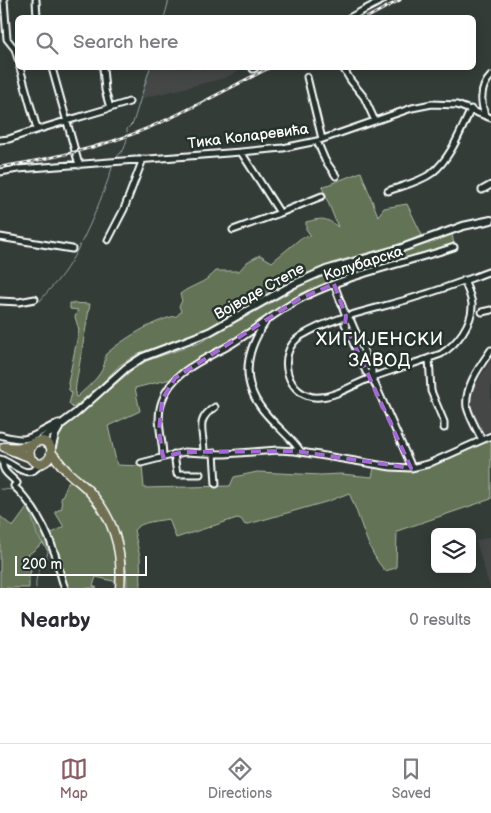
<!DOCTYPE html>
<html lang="en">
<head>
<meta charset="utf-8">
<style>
  body { margin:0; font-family:"Balsamiq Sans",sans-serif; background:#f7f7f7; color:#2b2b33 }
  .controls { position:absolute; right:15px; bottom:15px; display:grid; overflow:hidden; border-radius:8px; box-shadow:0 2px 12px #0003 }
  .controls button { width:45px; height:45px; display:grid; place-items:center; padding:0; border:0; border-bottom:1px solid #e1e1e2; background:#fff; color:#2b2b33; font:25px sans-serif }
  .scale { position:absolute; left:15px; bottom:12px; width:132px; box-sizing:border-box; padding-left:5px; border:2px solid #fff; border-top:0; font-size:14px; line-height:18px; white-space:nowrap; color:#fff; -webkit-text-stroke:4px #26332d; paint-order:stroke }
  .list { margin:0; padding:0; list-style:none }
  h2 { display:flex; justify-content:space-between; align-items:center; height:65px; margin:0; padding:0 20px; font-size:21px }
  h2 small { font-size:16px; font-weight:400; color:#7c7c81 }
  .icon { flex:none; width:28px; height:28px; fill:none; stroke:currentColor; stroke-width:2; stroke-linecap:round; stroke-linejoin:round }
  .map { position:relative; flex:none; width:491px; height:588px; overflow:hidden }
  .search { position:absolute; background:#fff; box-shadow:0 2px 12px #0003; left:15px; right:15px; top:15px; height:55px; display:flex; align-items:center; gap:12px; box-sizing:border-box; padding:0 18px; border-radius:8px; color:#7c7c81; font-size:19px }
  .sheet { height:155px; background:#fff }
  nav { display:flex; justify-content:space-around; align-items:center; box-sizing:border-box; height:70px; border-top:1px solid #e1e1e2; background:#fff; font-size:14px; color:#7c7c81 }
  nav a { display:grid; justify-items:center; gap:2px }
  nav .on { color:#8a5d65 }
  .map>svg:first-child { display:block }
</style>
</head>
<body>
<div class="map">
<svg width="491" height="588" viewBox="0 0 491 588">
  <rect width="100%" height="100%" fill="#343c38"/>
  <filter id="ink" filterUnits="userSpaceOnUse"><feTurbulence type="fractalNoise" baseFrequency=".02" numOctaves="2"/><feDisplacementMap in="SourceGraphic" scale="10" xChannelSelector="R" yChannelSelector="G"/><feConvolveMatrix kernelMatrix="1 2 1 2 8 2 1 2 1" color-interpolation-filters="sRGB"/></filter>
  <g filter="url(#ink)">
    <!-- built -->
    <path fill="#454746" d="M155,68H200L201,70L207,68H245L225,78L139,99L149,69Z
      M491,360V430L483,433L471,408L470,401L475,386Z
      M491,536V588H490L476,541Z"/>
    <!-- green -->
    <path fill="#637354" stroke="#b1b9aa" d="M361,172L378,216L384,208L407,204L422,235L406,242L335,262L306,275L199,332L139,353L120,365L97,388L73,408L69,404L72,393L69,390L68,383L79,330L75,317L78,310L70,309V303L90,304L76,384L75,396L77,397C88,386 107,373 105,355C120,341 157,318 177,316L181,311L179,306L182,301L180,294C193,284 203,285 216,271H239L247,262L260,255L272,262L301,238L311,236L306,229V222C322,218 325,217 338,227L322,187Z
      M452,233L454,246L360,275L332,280L175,378L135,388L140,411L108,426L117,465L142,466L144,488L230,486L234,477L257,472L321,475L341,474L372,477L375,464L405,467L427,463L491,434V499L397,531L396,568L385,571C366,550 361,518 349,493L329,501L245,525L241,519L237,518L176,538L169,519C158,521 142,521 134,530L140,557L141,585L140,588H127C127,545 114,511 84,480C73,470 62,463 53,451L57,434L131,371L146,361L199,343L317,277L401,252Z
      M69,481H72C100,499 121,549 117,582L96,577L93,586L97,588H65L51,545L48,551L43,543L23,559L31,571L29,577V588H0V516L13,527L29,505L48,535L64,527L55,512L62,508L61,499Z"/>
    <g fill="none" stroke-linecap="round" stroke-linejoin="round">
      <!-- stream -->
      <path stroke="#92a3a9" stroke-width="1" d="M164,18L169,0
        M127,132V129L133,123L150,68
        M116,158L124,149L127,139
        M40,301C46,293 52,287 58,280C80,253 102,199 113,165
        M0,489L14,490
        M29,507L37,535L48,551C46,566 34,570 36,588"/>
      <!-- minor casing -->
      <g stroke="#fff" stroke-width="9">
        <path id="minor" d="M4,0L7,39L15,49L18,59
          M36,0L37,18
          M349,18L383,0
          M20,68L37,129
          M52,68L79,165
          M103,68L105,90L110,108
          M343,68L351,81L364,97L375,121
          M253,69L255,68
          M307,77L322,139
          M485,115C480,101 480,87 491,76
          M0,140L9,139C49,125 89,115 129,102
          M317,141L325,160L336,176
          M0,172L18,169L241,152L283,148L317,141L412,108L432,104L457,105L491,118
          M482,190L491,185
          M388,191C402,186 420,182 432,173C451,158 461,130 471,109
          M280,213L322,196
          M233,230L280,213L241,152
          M0,237L72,249
          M108,240L124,209L143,159
          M464,280C467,288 471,296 472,304C473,323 457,344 441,354C419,362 396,369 373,377C356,383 338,396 320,397C287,400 274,353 301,336C336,315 378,309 416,297C441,290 466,280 491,271
          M334,284L346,316L351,321L372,370V377L410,463L411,468
          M0,301L19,302L35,299
          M482,312L491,310
          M346,316L345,324L366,372L372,377
          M265,323C243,355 241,386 267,415C278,428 292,438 301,452
          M429,358L431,391L444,422V428
          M0,435C33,445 31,434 59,423
          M482,440C477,430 470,418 467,407C464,387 480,366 491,350
          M204,452C204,432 194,420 215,407
          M214,453L216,484
          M174,454L177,474H200
          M163,457C163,438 155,420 162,401C171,372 205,359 230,345C254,331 275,312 300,299C348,274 403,264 454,247
          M0,459C16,464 27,482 40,464
          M3,460C1,472 10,475 17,483L14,486C34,505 46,527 55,554C59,565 60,577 65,588
          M141,463L184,452L225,454L278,450L295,451L391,467L411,468L428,464L491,436"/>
      </g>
      <!-- tertiary casing -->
      <g stroke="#fff" stroke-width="10">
        <path id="tertiary" d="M39,441L76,413L126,368L143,357L209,332L294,284L326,270L399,249L463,226L491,220
          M51,450L55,435L59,428"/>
      </g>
      <!-- primary casing -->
      <g stroke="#fff" stroke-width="11">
        <path id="primary" d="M4,447C10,447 17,448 23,447C30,445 36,440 42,441C57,444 53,463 38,464L31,459L29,451L33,444
          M8,449L29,457
          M51,452C56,458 61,465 66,470C73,478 82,483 89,491C114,518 123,552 120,588"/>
      </g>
      <!-- minor -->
      <use href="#minor" stroke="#26332d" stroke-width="5"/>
      <!-- tertiary -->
      <use href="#tertiary" stroke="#26332d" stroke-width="6"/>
      <!-- primary -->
      <use href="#primary" stroke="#706f52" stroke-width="8"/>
      <!-- rail casing -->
      <g stroke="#fff" stroke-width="3">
        <path id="rail" d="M366,18L400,0
          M0,167C57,158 114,145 166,120C201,104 235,85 269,68"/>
      </g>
      <!-- rail -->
      <use href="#rail" stroke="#26332d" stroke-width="1" stroke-dasharray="4" stroke-linecap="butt"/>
    </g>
  </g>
  <!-- marked area -->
  <path fill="none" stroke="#a36bd2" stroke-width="4" stroke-dasharray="10 6" stroke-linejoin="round" d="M334,284L346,316L345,324L411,468L295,451L184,452L163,457L159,431L162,400L175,378L299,299Z"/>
  <g text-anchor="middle" stroke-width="5" stroke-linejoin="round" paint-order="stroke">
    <!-- street labels -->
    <g font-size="15" fill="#fff" stroke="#26332d">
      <text transform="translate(248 136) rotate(-7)" y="5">Тика Коларевића</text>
      <text transform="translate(363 263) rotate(-18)" y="5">Колубарска</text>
      <text transform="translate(259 291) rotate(-29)" y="5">Војводе Степе</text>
    </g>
    <!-- quarter labels -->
    <g font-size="18" letter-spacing="1" fill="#fff" stroke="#26332d">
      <text x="380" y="345">ХИГИЈЕНСКИ<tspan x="380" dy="21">ЗАВОД</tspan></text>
    </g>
  </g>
</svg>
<div class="controls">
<button><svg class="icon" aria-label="layers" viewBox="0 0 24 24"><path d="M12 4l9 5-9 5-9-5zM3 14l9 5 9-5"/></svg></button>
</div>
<div class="scale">200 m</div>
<div class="search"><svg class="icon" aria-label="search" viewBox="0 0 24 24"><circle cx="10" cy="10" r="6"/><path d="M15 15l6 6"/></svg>Search here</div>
</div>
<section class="sheet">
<h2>Nearby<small>0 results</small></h2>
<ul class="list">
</ul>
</section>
<nav>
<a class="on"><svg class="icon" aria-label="map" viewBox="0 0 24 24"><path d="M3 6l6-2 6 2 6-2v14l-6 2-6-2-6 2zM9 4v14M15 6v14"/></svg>Map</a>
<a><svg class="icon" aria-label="directions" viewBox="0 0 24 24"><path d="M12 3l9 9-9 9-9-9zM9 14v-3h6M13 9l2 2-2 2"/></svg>Directions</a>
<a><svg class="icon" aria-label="saved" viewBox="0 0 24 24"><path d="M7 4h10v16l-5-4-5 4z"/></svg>Saved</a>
</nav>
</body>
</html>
